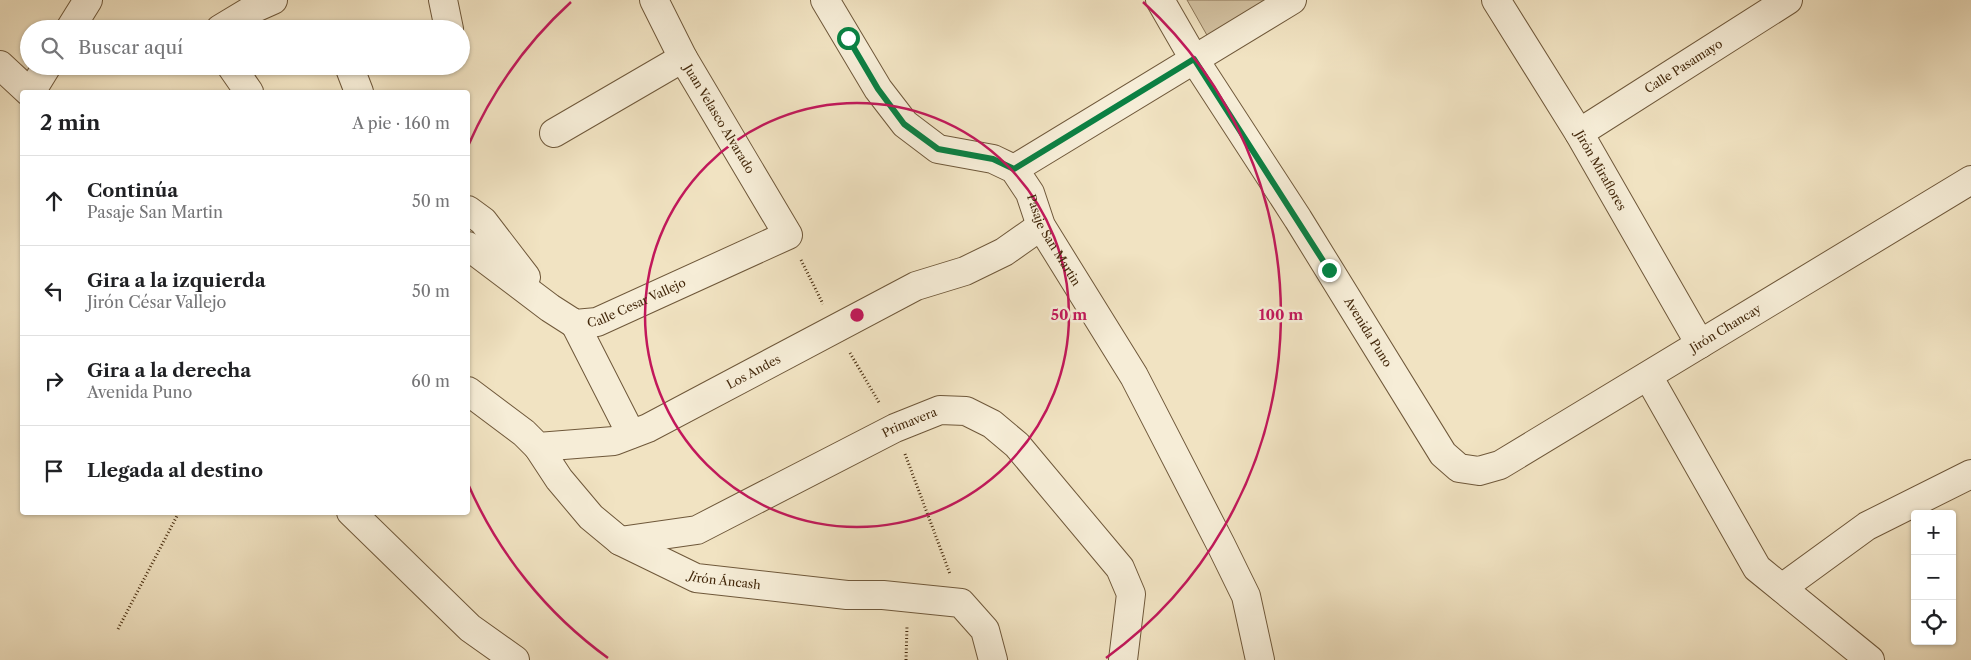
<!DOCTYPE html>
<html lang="es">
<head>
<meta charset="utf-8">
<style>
  body { margin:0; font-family:"Libre Caslon Text",serif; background:#f6f6f6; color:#202124 }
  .controls { position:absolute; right:15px; bottom:15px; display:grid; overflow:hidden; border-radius:5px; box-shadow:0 1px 4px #0004 }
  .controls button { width:45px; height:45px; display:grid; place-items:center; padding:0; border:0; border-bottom:1px solid #e0e0e0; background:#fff; color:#202124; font:25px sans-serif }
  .stop { position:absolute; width:15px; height:15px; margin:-11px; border:4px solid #0b8043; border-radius:50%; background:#fff }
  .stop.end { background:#0b8043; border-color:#fff; box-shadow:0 1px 5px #0008 }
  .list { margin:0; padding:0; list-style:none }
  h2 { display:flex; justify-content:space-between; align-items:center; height:65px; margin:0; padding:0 20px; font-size:21px }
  h2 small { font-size:16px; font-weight:400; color:#757577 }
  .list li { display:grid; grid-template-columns:32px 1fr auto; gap:15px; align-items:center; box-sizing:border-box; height:90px; padding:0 20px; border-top:1px solid #e0e0e0 }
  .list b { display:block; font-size:19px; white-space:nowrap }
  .list p { margin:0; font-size:16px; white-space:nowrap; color:#757577 }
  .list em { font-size:16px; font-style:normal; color:#757577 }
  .icon { flex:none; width:28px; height:28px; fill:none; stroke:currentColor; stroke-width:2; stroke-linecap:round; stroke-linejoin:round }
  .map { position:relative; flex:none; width:1971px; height:660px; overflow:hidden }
  .search { position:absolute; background:#fff; box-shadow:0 1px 4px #0004; left:20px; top:20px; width:450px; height:55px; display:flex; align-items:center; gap:12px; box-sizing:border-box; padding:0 18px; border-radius:28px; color:#757577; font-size:19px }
  .panel { position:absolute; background:#fff; box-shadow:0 1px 4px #0004; left:20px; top:90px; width:450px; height:425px; border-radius:5px }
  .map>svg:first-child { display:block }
</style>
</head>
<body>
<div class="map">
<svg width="1971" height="660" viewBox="0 0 1971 660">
  <rect width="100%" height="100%" fill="#f1e3c2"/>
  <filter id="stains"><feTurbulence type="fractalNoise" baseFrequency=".004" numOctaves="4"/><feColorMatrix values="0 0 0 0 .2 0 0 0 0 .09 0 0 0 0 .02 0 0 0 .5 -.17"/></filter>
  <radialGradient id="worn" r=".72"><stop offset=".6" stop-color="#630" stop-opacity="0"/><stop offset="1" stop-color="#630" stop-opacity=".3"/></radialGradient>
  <!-- green -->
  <path fill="#d4c3a3" stroke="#8c7658" d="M1187,0H1270L1208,37Z"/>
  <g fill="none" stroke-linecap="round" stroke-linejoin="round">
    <!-- minor casing -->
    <g stroke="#6f583a" stroke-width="30">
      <g id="minor">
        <path d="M443,0L449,29"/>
        <path id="s1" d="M825,0L878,89L905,124L938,149L993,159L1014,169L1030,193L1041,226L1134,376L1221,545L1246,596L1260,660"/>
        <path id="s2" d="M1160,0L1194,59L1298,219L1443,454L1459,468L1479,471L1500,465L1971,180"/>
        <path id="s3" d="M1496,0L1579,133L1700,344"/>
        <path d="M70,29L88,0"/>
        <path d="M220,29L255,8L273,0"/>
        <path d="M0,65L29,92"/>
        <path d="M231,66L249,92"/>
        <path d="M349,66L359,92"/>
        <path d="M31,92L47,66"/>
        <path d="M554,133L683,58"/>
        <path id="s4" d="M1579,133L1788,0"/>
        <path d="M1014,169L1292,0"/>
        <path d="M468,210L483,221L526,277"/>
        <path id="s5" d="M468,246L550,308L575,324L597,322L788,235L683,58L654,0"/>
        <path d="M575,324L631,434"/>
        <path d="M1648,376L1757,568L1870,660"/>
        <path id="s6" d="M468,391L524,433L538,447L614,441L648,428L916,286L965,271L1004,252L1041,226"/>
        <path id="s7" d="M538,447L559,479L591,517L620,541L696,578L847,595H883L961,603L985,630L993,660"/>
        <path d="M351,512L470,628L515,660"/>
        <path id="s8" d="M620,541L697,530L895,428L940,410L966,411L992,424L1017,445L1120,568L1131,594L1123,660"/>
        <path d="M1782,588L1867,526L1971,474"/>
      </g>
    </g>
    <!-- path -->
    <path stroke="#44290c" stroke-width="3" stroke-dasharray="1 2.5" stroke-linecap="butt" d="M801,260L823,304
      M850,353L880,404
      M905,454L950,574
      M118,629L179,512
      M906,660L907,626"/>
    <!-- minor -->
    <use href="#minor" stroke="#f6edd7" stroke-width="28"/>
  </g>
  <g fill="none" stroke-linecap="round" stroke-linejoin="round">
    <!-- route -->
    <path stroke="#0b8043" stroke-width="6" d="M848,38L878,89L904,124L938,149L993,159L1014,169L1194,59L1329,270"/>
  </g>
  <!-- distance rings -->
  <g fill="none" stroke="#c2185b" stroke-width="2.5">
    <circle cx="857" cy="315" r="212"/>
    <path d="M608 658A424 424 0 0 1 468 484M468 146A424 424 0 0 1 571 2M1143 2A424 424 0 0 1 1106 658"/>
  </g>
  <g text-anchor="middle" stroke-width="5" stroke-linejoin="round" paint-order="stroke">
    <!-- street labels -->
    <g font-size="12" fill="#44290c" stroke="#f6edd7">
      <text dy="4" stroke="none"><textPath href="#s4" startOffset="124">Calle Pasamayo</textPath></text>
      <text transform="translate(719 119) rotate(59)" y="4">Juan Velasco Alvarado</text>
      <text dy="4" stroke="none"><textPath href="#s3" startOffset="200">Jirón Miraflores</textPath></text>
      <text dy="4" stroke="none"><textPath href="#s1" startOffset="350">Pasaje San Martin</textPath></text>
      <text dy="4" stroke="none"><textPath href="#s5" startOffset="198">Calle Cesar Vallejo</textPath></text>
      <text dy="4" stroke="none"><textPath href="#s2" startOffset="862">Jirón Chancay</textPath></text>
      <text dy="4" stroke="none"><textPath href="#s2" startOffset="392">Avenida Puno</textPath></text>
      <text dy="4" stroke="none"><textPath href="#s6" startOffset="322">Los Andes</textPath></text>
      <text dy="4" stroke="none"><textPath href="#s8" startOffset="316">Primavera</textPath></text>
      <text dy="4" stroke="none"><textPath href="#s7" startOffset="239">Jirón Áncash</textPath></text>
    </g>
  </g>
  <circle cx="857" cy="315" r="8" fill="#c2185b" stroke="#f6edd7" stroke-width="2.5"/>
  <g font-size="15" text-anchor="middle" font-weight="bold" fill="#c2185b" stroke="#f6edd7" stroke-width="5" stroke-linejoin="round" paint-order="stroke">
    <text x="1069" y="320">50 m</text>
    <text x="1281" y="320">100 m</text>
  </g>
  <rect width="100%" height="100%" filter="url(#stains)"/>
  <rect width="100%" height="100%" fill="url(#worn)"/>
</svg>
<div class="controls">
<button>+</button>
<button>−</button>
<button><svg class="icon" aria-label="locate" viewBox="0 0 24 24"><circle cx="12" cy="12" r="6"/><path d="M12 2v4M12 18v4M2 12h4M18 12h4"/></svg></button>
</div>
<div class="stop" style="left:848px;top:38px"></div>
<div class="stop end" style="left:1329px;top:270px"></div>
<div class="search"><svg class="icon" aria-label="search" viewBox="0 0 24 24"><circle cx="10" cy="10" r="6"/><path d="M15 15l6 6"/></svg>Buscar aquí</div>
<section class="panel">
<h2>2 min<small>A pie · 160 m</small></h2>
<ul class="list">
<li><svg class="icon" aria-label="ahead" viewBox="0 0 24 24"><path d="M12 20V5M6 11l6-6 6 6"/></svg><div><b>Continúa</b><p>Pasaje San Martin</p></div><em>50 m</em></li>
<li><svg class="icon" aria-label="left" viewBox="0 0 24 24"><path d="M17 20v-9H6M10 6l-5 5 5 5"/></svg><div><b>Gira a la izquierda</b><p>Jirón César Vallejo</p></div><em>50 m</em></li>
<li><svg class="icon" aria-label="right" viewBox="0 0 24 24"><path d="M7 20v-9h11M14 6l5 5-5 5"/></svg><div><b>Gira a la derecha</b><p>Avenida Puno</p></div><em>60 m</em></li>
<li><svg class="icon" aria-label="arrive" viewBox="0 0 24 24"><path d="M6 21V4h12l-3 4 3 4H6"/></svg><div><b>Llegada al destino</b></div></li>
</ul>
</section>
</div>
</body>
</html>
